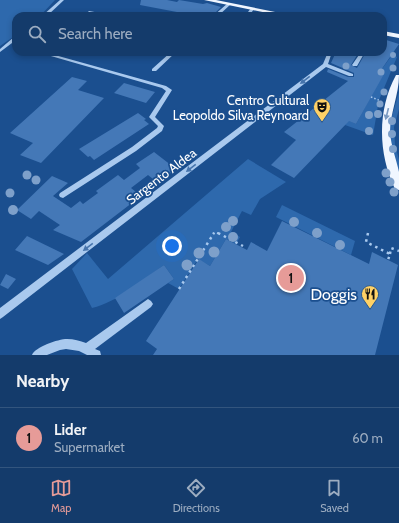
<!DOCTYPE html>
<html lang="en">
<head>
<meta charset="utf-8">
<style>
  body { margin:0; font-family:Cabin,sans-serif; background:#214673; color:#f1f3f6 }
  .you { position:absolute; left:172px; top:246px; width:14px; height:14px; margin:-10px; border:3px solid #fff; border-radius:50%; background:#1a73e8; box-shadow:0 0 0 6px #1a73e833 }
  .badge { display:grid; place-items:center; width:26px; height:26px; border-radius:50%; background:#e69b98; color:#111; font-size:13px; font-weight:700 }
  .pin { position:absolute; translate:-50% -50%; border:2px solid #fff; box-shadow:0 1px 4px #0006 }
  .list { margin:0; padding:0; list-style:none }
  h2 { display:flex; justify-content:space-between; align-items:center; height:52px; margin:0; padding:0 16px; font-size:17px }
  h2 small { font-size:13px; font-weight:400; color:#9dadc1 }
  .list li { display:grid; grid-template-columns:26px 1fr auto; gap:12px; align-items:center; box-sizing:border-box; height:60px; padding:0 16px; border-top:1px solid #33557e }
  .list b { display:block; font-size:15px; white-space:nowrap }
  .list p { margin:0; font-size:13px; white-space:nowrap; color:#9dadc1 }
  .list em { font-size:13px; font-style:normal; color:#9dadc1 }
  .icon { flex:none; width:22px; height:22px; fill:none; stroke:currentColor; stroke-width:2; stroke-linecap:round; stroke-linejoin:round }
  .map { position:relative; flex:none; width:399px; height:355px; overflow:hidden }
  .search { position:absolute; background:#143b6b; box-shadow:0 2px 6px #0003; left:12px; right:12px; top:12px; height:44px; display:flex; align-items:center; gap:10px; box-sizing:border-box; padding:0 14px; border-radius:12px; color:#9dadc1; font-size:15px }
  .sheet { height:112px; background:#143b6b }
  nav { display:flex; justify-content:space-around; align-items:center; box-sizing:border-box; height:56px; border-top:1px solid #33557e; background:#143b6b; font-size:11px; color:#9dadc1 }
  nav a { display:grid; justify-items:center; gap:2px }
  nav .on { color:#e69b98 }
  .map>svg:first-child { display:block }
</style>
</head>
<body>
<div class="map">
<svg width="399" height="355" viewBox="0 0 399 355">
  <rect width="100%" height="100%" fill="#1b4f8f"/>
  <!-- green -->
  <path fill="#2e69ad" d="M0,0H55L40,16H16V35L0,46Z
    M392,55L397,57L379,100L373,135L345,125L348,120L356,124L383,74L379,73Z
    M399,92V109L394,127L395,145L399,160V177L388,130Z
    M248,159L286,182L260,199L251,215L242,211L231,232L240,237L236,244L226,239L210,266L198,259L179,289L168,283L174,279L164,265C142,280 118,302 92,308L72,269L87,253L108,279Z
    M282,205L355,241L351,255L276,217Z"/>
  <!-- building -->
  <path fill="#4478b7" d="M141,0H167L177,2L179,0L203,4L207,3L221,7L212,16H198L140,5Z
    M383,39L399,44L379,73L384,74L356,124L349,121L294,178L271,165L296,140L284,132L348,81L327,72L328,69L348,77H354V73L331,63L336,52H359L351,65L357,68L366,52H383Z
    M72,77L87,81L78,90L104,98L41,163L20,155L33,143L10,133Z
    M124,83L155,92L146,103L114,93Z
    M138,113L146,119L144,120L149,124L94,160L90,156L88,157L79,149Z
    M154,152L176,169L158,183L148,175L131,188L141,196L81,242L53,230L60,225L39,211L31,219L17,210L52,176L68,183L53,196L71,208L80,201L83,204L98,193L96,191L118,175L124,180L140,168L136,164Z
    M282,221L369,264L372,252L398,265L375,355H153L157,349L146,341L199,259L210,266L226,239L247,250L251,242L267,251Z
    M27,236L64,254L48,265L15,250Z
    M164,265L174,279L124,313L115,298Z
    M6,274L16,279L8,289L0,285Z"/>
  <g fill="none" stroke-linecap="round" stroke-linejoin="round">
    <!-- path-far2 -->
    <path stroke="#a9c9ee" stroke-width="1.5" stroke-dasharray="1.5 2" stroke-linecap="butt" d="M371,97L381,101"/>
    <!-- path-far1 -->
    <path stroke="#a9c9ee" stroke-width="2" stroke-dasharray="2 3" stroke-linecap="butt" d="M213,234L215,232L220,234"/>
    <!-- path -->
    <path stroke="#a9c9ee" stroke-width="2.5" stroke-dasharray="2.5 4" stroke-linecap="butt" d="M218,233L243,246
      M368,233L366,242L390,254L388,260
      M390,254L391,248L399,251
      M179,289L214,233"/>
    <!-- minor -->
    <path fill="#a9c9ee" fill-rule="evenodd" d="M60,0H64L47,16H42Z
      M228,3L231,4L218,16H213Z
      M251,8L254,9L249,16H245Z
      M89,11L111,15L113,16C105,16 95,15 88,12Z
      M14,37H16V40L0,52V49Z
      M37,52H44L166,86L172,90L155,117L164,126L162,131L136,151L63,198L60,197L59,195L60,193L132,147L157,128L158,126L149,117L166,91L162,88Z
      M171,52H176L156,71H152V69Z
      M328,52H332L328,64L353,74V76H349L326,67L3,317L0,319V308L323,64Z
      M361,52H365L357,66H353L352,65Z
      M148,299L151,301L153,304L151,307L95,349L100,351L101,355H87L79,351L66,349L60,350L47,355H32C35,347 58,339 67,339C74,339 80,341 86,343Z"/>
    <!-- major -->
    <path fill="#f0f6ff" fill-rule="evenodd" d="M204,0H216L295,16H282Z
      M383,31L399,34V38L383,35Z
      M396,75H399C399,95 390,113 390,132C391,146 396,158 399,172C399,177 399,184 399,190L395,189C378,154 377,110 396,75Z"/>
  </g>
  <!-- trees -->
  <g fill="#7ea0ca">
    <circle cx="393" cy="55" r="3"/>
    <circle cx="346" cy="66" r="3.5"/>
    <circle cx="393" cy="68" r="3.5"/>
    <circle cx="381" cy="72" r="3.5"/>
    <circle cx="384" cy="92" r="3.5"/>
    <circle cx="380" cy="104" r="3.5"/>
    <circle cx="378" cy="114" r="4"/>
    <circle cx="369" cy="115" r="4"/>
    <circle cx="392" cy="121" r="4"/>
    <circle cx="369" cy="131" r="4"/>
    <circle cx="392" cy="134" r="4"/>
    <circle cx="393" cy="149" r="4"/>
    <circle cx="386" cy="173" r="4.5"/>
    <circle cx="27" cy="175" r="4.5"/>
    <circle cx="36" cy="180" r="4.5"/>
    <circle cx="390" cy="182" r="4.5"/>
    <circle cx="394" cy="192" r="4.5"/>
    <circle cx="10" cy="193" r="4.5"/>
    <circle cx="13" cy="210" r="5"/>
    <circle cx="233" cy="221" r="5"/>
    <circle cx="294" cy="222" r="5"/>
    <circle cx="226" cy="227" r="5"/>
    <circle cx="317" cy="233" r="5"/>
    <circle cx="233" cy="237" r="5"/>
    <circle cx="340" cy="245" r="5"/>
    <circle cx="214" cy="252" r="5.5"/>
    <circle cx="199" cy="253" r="5.5"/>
    <circle cx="187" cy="265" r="5.5"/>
  </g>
  <!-- one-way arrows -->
  <defs><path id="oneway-solid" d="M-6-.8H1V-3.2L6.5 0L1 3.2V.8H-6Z"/></defs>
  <g fill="#4674ac">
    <use href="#oneway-solid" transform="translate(305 80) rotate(142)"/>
    <use href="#oneway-solid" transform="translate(191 168) rotate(142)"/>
    <use href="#oneway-solid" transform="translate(88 247) rotate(143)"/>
  </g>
  <use fill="#7b9ac1" href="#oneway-solid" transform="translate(387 114) rotate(104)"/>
  <!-- icons -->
  <defs>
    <g id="theatre-pin" transform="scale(0.9)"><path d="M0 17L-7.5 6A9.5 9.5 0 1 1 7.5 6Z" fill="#ffd166" stroke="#1b4f8f"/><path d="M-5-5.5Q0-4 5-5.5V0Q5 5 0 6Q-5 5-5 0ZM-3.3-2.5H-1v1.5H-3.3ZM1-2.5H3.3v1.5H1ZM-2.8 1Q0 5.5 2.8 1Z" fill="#111"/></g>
    <g id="restaurant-pin" transform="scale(0.9)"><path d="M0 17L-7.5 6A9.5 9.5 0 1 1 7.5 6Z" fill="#ffd166" stroke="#1b4f8f"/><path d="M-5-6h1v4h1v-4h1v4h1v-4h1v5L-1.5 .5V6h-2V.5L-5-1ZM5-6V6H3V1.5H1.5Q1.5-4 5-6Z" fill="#111"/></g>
  </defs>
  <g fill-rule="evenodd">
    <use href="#theatre-pin" x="322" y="107"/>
    <use href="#restaurant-pin" x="370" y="294"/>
  </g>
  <g text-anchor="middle" stroke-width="3.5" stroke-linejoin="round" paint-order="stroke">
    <!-- poi labels -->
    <g font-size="13" fill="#fff" stroke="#1b4f8f" text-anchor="end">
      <text x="309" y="105">Centro Cultural<tspan x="309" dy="15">Leopoldo Silva Reynoard</tspan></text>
    </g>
    <!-- street labels -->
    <g font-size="13" fill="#fff" stroke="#1b4f8f">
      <text transform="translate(161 176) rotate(-37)" y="5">Sargento Aldea</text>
    </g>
    <!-- near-poi labels -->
    <g font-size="16" fill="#fff" stroke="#1b4f8f" text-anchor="end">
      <text x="357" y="300">Doggis</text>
    </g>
  </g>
</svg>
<div class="you"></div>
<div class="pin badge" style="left:291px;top:278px">1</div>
<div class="search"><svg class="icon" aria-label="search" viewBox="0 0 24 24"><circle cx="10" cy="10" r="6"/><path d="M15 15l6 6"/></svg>Search here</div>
</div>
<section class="sheet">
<h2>Nearby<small></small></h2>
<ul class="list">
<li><span class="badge">1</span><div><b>Lider</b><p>Supermarket</p></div><em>60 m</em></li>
</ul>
</section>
<nav>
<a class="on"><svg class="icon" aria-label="map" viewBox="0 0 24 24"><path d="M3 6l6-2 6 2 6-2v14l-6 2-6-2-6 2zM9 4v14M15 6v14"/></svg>Map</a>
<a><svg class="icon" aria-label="directions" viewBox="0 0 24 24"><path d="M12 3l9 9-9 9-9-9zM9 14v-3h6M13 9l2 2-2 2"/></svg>Directions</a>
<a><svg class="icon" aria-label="saved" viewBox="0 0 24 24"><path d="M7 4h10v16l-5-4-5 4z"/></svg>Saved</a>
</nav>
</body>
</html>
